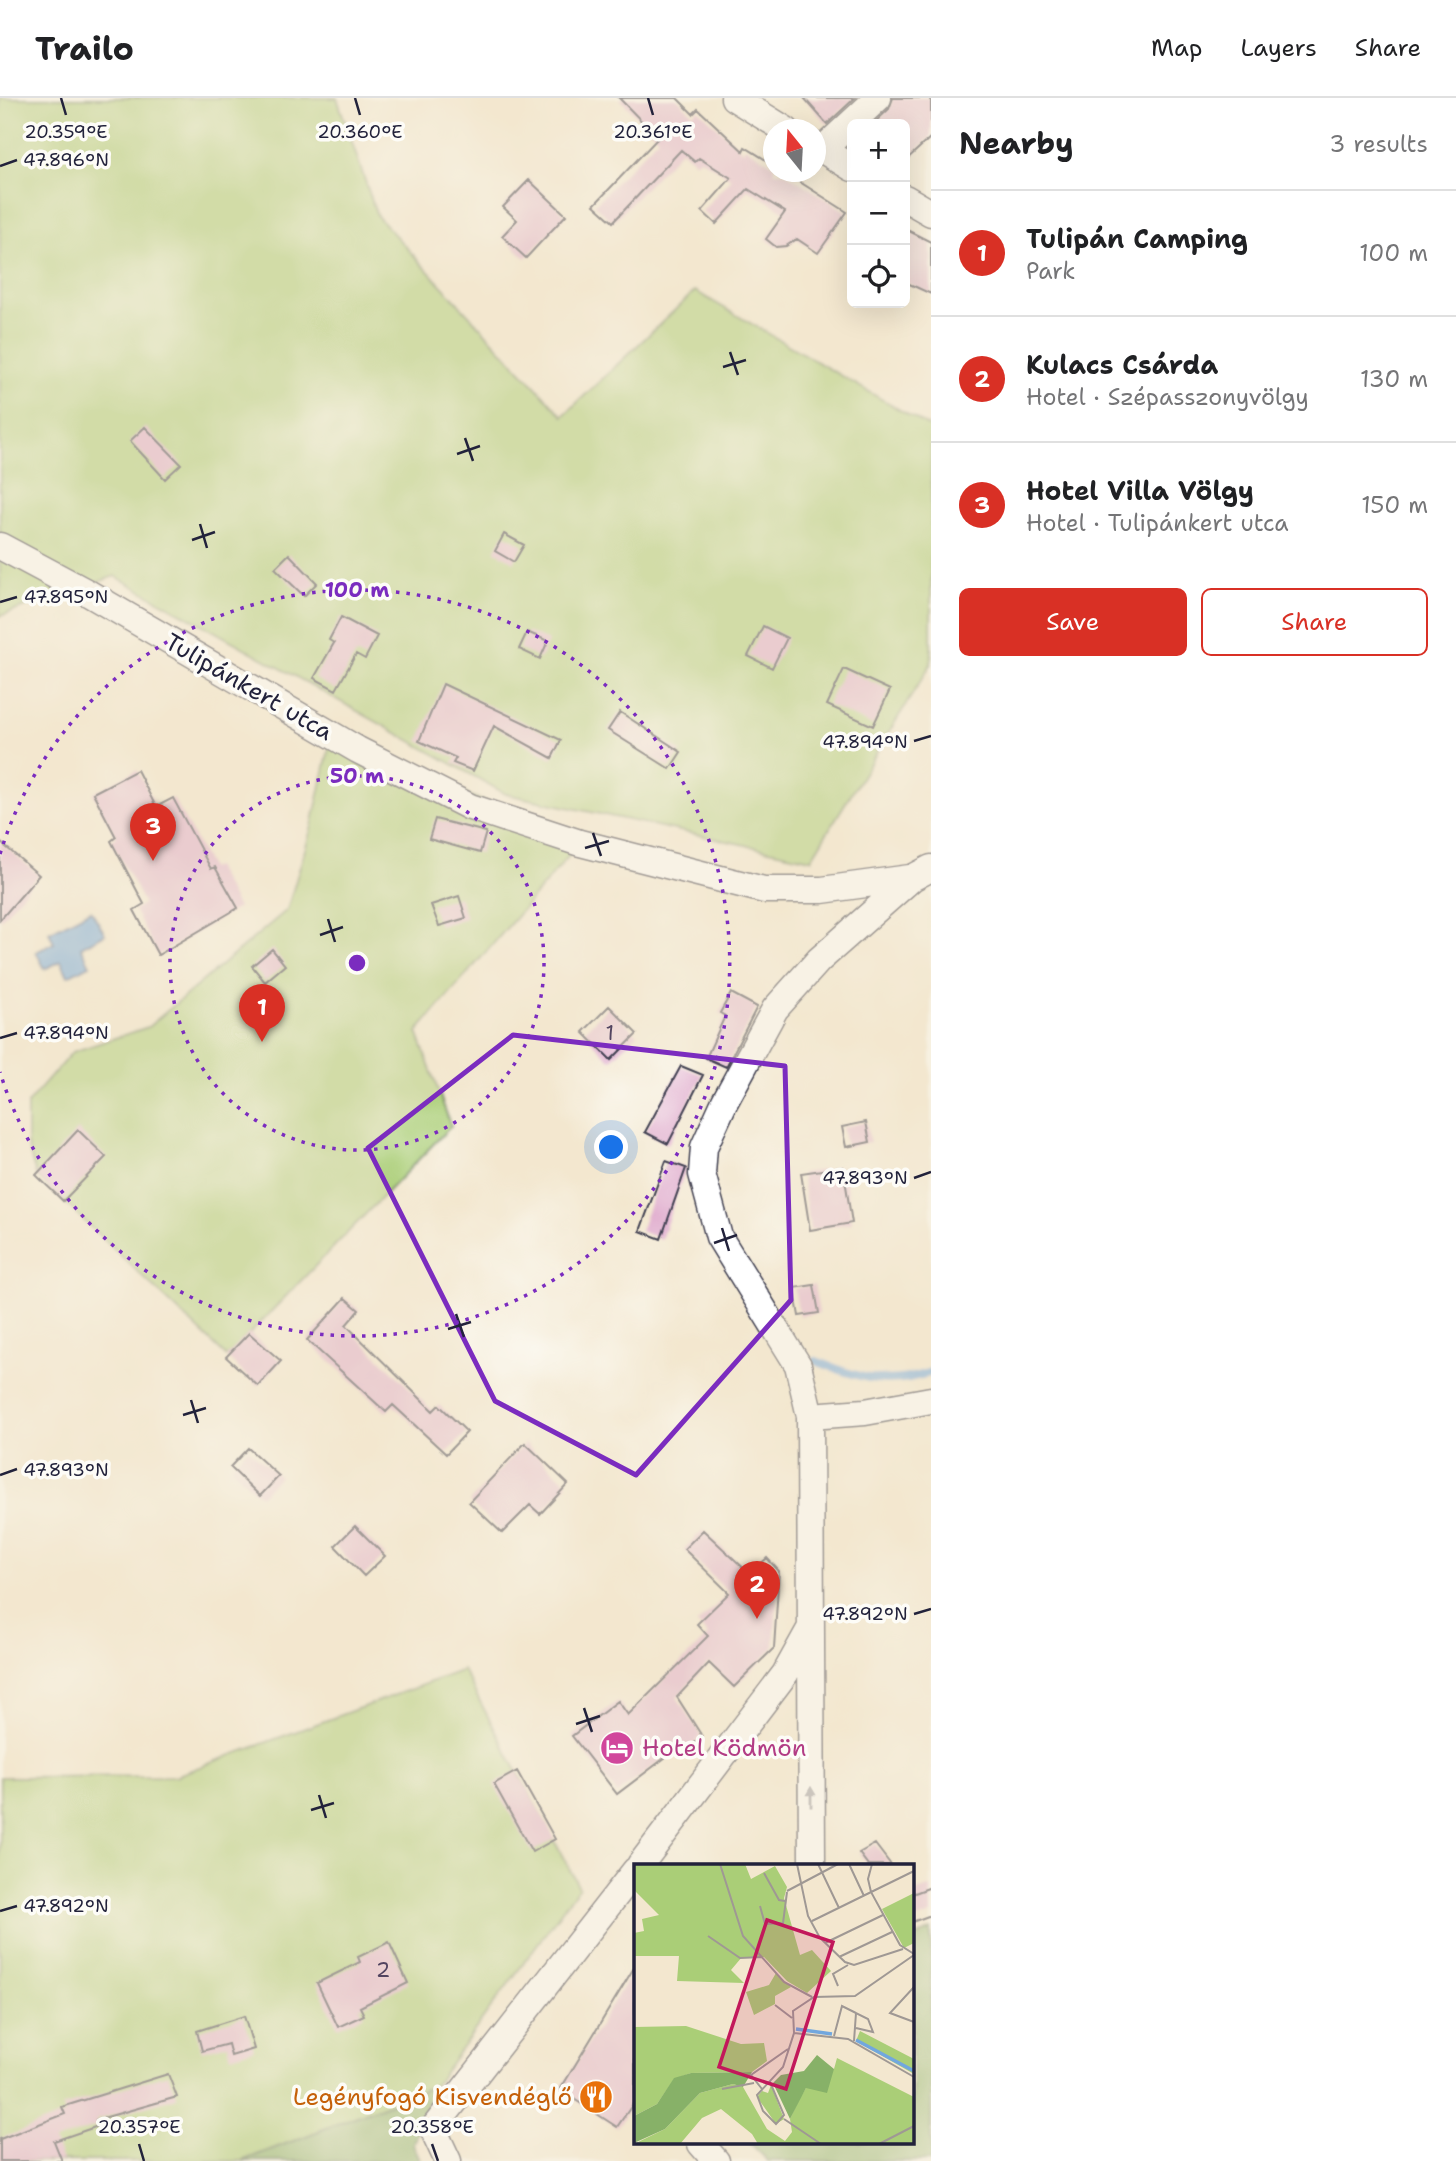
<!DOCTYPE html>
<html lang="en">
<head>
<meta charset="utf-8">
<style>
  body { margin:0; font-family:"Shantell Sans",sans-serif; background:#f2f2f2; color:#202124 }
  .controls { position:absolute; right:21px; top:21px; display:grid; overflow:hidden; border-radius:10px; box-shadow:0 7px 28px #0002 }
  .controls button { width:63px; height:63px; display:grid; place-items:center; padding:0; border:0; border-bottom:2px solid #e0e0e0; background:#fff; color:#202124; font:35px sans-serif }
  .compass { position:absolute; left:763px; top:21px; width:63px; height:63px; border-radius:50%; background:#fff; box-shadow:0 7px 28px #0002; rotate:342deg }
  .you { position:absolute; left:612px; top:1050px; width:24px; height:24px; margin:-18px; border:5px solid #fff; border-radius:50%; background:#1a73e8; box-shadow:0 0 0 10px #1a73e833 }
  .badge { display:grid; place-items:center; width:46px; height:46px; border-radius:50%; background:#d93025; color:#fff; font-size:23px; font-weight:700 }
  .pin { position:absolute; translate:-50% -58px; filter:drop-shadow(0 2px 4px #0008) }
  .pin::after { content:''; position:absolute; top:37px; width:24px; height:21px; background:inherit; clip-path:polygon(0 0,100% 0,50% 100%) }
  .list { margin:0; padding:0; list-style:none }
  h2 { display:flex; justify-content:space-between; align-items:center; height:91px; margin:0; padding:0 28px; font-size:30px }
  h2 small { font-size:23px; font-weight:400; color:#757577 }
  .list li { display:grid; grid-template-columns:46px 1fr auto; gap:21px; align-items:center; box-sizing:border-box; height:126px; padding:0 28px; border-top:2px solid #e0e0e0 }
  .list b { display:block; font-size:26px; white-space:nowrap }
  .list p { margin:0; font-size:23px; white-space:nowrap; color:#757577 }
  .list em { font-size:23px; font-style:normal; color:#757577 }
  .actions { display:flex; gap:14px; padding:21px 28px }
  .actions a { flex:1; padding:16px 0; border:2px solid #d93025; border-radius:10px; text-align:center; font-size:24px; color:#d93025 }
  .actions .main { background:#d93025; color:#fff }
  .icon { flex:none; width:38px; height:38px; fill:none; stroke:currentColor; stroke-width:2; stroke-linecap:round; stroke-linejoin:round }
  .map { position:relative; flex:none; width:931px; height:2063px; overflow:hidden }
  header { display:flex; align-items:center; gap:42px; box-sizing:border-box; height:98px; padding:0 35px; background:#fff; border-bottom:2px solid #e0e0e0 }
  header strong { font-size:33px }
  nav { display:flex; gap:38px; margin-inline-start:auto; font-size:24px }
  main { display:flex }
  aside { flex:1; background:#fff }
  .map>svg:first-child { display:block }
</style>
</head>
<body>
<header>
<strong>Trailo</strong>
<nav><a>Map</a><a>Layers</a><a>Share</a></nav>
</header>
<main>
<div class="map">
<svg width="931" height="2063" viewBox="0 0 931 2063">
  <rect width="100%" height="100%" fill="#fdfcf7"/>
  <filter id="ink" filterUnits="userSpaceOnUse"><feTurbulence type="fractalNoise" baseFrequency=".0143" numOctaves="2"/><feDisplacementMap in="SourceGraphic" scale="14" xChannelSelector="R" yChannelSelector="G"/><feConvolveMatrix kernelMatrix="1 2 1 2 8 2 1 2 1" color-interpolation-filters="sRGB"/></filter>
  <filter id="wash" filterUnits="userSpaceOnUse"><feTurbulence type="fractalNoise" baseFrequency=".00686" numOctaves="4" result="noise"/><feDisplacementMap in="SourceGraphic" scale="28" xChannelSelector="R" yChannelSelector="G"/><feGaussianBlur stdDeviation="1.57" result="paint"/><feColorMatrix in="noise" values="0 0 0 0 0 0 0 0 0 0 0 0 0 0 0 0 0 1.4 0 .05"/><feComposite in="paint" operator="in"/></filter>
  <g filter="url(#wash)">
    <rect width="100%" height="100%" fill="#f3e7cf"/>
    <!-- green -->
    <path fill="#aace77" stroke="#667859" stroke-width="2" d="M0,0H337L377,118L563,318L695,193L931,330V566L811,761L506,696L115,478L0,518Z
      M332,637L580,745L417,934L451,1028L227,1259L36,1077L27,1046V1006L72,954L148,929L287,812L312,728Z
      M463,1572L579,1789L434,1988L242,2063H0V1679L175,1678Z"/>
    <!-- forest -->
    <path fill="#87b168" stroke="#546a52" stroke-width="2" d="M931,1832V2063H768L749,2044H912V1841Z
      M434,1988L413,2046L421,2063H242Z"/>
    <!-- water -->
    <path fill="#71a7de" stroke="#4a648c" stroke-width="2" d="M91,812L105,836L81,849L90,867L68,878L61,863L45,871L36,854L54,845L49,834Z"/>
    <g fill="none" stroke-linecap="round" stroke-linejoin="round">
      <!-- stream -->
      <path stroke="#71a7de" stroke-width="8" d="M816,1263C858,1279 886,1290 931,1274"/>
    </g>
    <g id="blocks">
      <!-- building -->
      <path fill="#e0acce" d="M619,0H677L693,16L698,11L743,53L745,49L774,67V74H784L847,114L818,155L797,141L786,148L776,149L766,141L785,114L748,91L716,126L702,113L731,80L699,60L695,64L681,52L613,124L594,107L658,40Z
        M804,0H855L827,26Z
        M893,0H931V39L905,63V26H873L889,11Z
        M529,82L566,117L526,160L502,138L517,122L503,109Z
        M905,131L931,144V196L905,184Z
        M145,329L181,366L165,381L130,343Z
        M504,436L524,447L514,464L495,453Z
        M289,456L317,485L304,498L275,470Z
        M341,519L377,538L365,561L356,556L336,592L314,580L334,545L329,542Z
        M763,528L787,540L772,570L748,558Z
        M527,534L548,543L540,561L519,551Z
        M844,571L890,592L873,628L827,607Z
        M443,586L561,642L552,660L494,628L473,673L453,665L456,660L419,643Z
        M620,614L681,654L670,671L608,632Z
        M137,672L156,709L173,700L211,771L215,769L238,810L158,857L134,812L144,806L111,743L116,739L93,695Z
        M435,721L486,734L480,755L429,741Z
        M0,744L39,777L0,822Z
        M459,798L466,820L439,828L431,807Z
        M272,851L285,867L265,884L252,868Z
        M731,895L757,909L726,969L706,960L725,918L720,915Z
        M609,908L637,936L611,962L583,934Z
        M681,968L703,977L668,1046L645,1034Z
        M866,1024L870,1044L846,1049L842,1029Z
        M78,1032L106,1059L63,1103L36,1077Z
        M666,1063L686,1070L661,1141L640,1133Z
        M843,1069L852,1125L810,1132L801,1075Z
        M814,1187L819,1215L799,1218L794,1190Z
        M345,1200L359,1212L346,1227L433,1313L439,1307L467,1334L446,1356L393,1307L386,1314L307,1242Z
        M249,1235L281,1263L258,1288L226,1259Z
        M525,1345L568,1386L540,1416L530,1407L502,1435L469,1404Z
        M248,1350L279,1378L260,1398L230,1369Z
        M355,1428L385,1458L364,1478L335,1448Z
        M703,1432L750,1476L767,1460L779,1473L774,1550L734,1589L709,1565L677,1599L702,1638L686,1653L682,1647L617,1696L572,1638L618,1603L628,1617L708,1538L697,1526L729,1495L684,1451Z
        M517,1673L555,1741L532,1754L494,1686Z
        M875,1746L891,1767H868L859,1755Z
        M931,1789V1817L912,1824V1796Z
        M389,1844L408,1885L360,1909L364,1917L338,1929L317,1885L360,1864L358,1859Z
        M635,1868V2003L617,2029L560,1992Z
        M244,1918L254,1951L231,1958L228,1946L202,1953L197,1933Z
        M168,1976L177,1999L96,2022L98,2028L54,2043L62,2063H0V2041L65,2016L62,2009Z"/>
    </g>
  </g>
  <g filter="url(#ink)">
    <use href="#blocks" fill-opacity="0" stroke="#414051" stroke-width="2"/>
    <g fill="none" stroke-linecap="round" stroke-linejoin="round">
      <!-- minor casing -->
      <g stroke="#414051" stroke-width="29">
        <path id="minor" d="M734,0L786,32
          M816,48L852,70
          M822,52L878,0
          M905,100L931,115
          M0,448L88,495L358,652L470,709L580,745L764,792H822L910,780
          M810,1318L865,1314L931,1302
          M640,1767L785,1576L810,1531
          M812,1767L810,1318L798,1267L719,1139L702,1076L704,1049L725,1003L775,911L819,862L912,780L931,770
          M701,2046L716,2063
          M448,2063L433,2031L635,1773"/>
      </g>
      <!-- minor -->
      <use href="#minor" stroke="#fff" stroke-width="26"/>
    </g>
    <!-- one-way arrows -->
    <defs><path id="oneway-solid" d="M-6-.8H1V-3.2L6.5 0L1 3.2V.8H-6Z" transform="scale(1.75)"/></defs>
    <use fill="#9c9ca7" href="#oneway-solid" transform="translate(811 1699) rotate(-90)"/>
  </g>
  <!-- marked area -->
  <path d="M0 0H931V2063H0ZM513,937L785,968L791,1202L636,1377L495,1303L368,1050Z" fill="#f3e7cf" fill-opacity=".55" fill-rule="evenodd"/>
  <path fill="none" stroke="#7b2cbf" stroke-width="5" stroke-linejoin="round" d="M513,937L785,968L791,1202L636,1377L495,1303L368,1050Z"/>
  <!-- ticks -->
  <path fill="none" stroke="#22223b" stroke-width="2.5" d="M61,0L66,17M355,0L360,17M648,0L653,17M0,68L17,62M730,254L738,277M723,269L746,262M465,340L473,363M457,356L480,348M200,426L207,450M192,442L215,434M0,504L17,499M914,643L931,638M593,735L601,758M585,750L609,743M328,821L335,844M320,837L343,829M0,940L17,935M914,1080L931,1074M722,1130L729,1153M714,1145L737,1137M456,1216L464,1239M448,1231L471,1224M191,1302L198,1325M183,1317L206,1310M0,1377L17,1371M914,1516L931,1511M584,1610L592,1634M576,1626L600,1618M319,1697L326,1720M311,1712L334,1705M0,1813L17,1808M139,2046L144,2063M432,2046L438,2063"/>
  <!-- distance rings -->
  <g fill="none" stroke="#7b2cbf" stroke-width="3.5" stroke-dasharray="3.5 7">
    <circle cx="357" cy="865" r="187"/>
    <path d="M0 756A373 373 0 1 1 0 974"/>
  </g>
  <!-- icons -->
  <defs>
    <g id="hotel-disc" transform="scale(1.75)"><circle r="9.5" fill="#d1479c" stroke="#fdfcf7"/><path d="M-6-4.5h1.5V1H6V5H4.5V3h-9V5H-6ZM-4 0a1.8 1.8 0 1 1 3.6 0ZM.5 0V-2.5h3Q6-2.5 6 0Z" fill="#fff"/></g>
    <g id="restaurant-disc" transform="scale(1.75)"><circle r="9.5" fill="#e8710a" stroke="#fdfcf7"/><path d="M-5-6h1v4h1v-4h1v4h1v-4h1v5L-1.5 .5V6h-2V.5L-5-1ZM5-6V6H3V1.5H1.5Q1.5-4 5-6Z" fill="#fff"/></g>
  </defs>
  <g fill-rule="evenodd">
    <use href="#hotel-disc" x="617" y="1650"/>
    <use href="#restaurant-disc" x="596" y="1999"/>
  </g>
  <g text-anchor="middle" stroke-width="7" stroke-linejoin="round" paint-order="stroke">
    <!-- number labels -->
    <g font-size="21" fill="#524460">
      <text x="610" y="942">1</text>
      <text x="383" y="1879">2</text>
    </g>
    <!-- street labels -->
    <g font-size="24" fill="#22223b" stroke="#fdfcf7">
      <text transform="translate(249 589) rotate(30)" y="8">Tulipánkert utca</text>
    </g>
    <!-- hotel labels -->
    <g font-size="24" fill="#b23c85" stroke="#fdfcf7" text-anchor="start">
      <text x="642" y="1658">Hotel Ködmön</text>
    </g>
    <!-- food labels -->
    <g font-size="24" fill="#c56008" stroke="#fdfcf7" text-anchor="end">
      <text x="572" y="2007">Legényfogó Kisvendéglő</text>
    </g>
  </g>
  <!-- overview -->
  <g transform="translate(634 1766)">
    <rect width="280" height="280" fill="#f3e7cf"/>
    <path d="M0,0H111L117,15L141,2L153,23L150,34L166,91L178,86L197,107L173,129L153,117L130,93H108L97,106L110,119L43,117L45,92H0V69L10,67L8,55L25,51L0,26ZM280,29V79L270,84L248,45ZM142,109L157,123L141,132V140L120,151L112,128L135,121ZM52,162L107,180L130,179L133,197L118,208L57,209L40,215L23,240L0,252V163ZM226,167L280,195V210L222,177ZM203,194L280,233V280H124L118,270L87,245L68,254L46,280H0L31,265L66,229L99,220L109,223L133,265L151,277L158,268L156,255L166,234L172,224L200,205ZM137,221L150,255L142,260L123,233L128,227L134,229Z" fill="#aace77"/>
    <path d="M183,191L200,205L193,229L172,224L156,255L139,219L147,211L170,207ZM118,208L109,223L99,220L66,229L31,265L0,279V252L23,240L40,214L57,209Z" fill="#87b168"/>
    <path fill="none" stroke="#71a7de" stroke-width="3.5" d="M162,165L198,170M222,176L280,207"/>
    <path fill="none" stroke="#9f9894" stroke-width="2" d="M86,0L109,72L150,118L178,133M163,0L174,52L186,74L211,98L220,101L269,85M184,0L205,44M215,0L230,32M238,0L234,15L237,28L266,81L280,90M130,9L145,36L151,37M153,27L204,0M126,42L131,60L149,59L153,28M178,57L280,7M74,72L106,94L128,93M191,79L249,51M205,93L258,68M204,122L199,110L214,101M280,123L256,149L280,158M141,141L158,154M160,169L214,175L280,213M200,172L208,142L222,149M220,177L222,149L234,155L239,168L222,164M136,218L150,251L142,260L129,247L123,231L149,203L160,169L159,147L180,133L221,132L280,91M88,225L120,219M128,225L117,211L154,185M150,255L187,280M245,280L280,262"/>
    <path fill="#c2185b" fill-opacity="0.15" stroke="#c2185b" stroke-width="3.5" d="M133,56L199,78L152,225L85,203Z"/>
    <rect width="280" height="280" fill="none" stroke="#22223b" stroke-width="3.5"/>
  </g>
  <g font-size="18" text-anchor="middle" fill="#22223b" stroke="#fdfcf7" stroke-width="7" stroke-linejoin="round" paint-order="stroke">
    <text x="66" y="40">20.359°E</text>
    <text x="360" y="40">20.360°E</text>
    <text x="653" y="40">20.361°E</text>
    <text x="66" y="68">47.896°N</text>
    <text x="66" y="505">47.895°N</text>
    <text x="865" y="650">47.894°N</text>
    <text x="66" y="941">47.894°N</text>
    <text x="865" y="1086">47.893°N</text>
    <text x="66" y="1378">47.893°N</text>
    <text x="865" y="1522">47.892°N</text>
    <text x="66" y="1814">47.892°N</text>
    <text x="139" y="2035">20.357°E</text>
    <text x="432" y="2035">20.358°E</text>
  </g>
  <circle cx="357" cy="865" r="10" fill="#7b2cbf" stroke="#fdfcf7" stroke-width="3.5"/>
  <g font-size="21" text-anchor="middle" font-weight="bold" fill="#7b2cbf" stroke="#fdfcf7" stroke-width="7" stroke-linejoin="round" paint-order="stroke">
    <text x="357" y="499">100 m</text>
    <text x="357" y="685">50 m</text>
  </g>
</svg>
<div class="controls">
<button>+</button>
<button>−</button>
<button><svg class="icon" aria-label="locate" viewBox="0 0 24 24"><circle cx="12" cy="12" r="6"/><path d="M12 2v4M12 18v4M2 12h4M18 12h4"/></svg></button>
</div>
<svg class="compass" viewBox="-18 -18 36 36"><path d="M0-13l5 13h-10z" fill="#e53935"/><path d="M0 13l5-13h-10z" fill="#757577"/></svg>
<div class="you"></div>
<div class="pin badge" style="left:262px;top:944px">1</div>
<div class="pin badge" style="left:757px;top:1521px">2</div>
<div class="pin badge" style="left:153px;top:763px">3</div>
</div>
<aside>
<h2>Nearby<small>3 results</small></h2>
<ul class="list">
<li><span class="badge">1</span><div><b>Tulipán Camping</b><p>Park</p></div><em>100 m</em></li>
<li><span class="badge">2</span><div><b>Kulacs Csárda</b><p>Hotel · Szépasszonyvölgy</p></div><em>130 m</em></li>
<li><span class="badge">3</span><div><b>Hotel Villa Völgy</b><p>Hotel · Tulipánkert utca</p></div><em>150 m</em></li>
</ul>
<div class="actions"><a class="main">Save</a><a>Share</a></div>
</aside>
</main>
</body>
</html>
